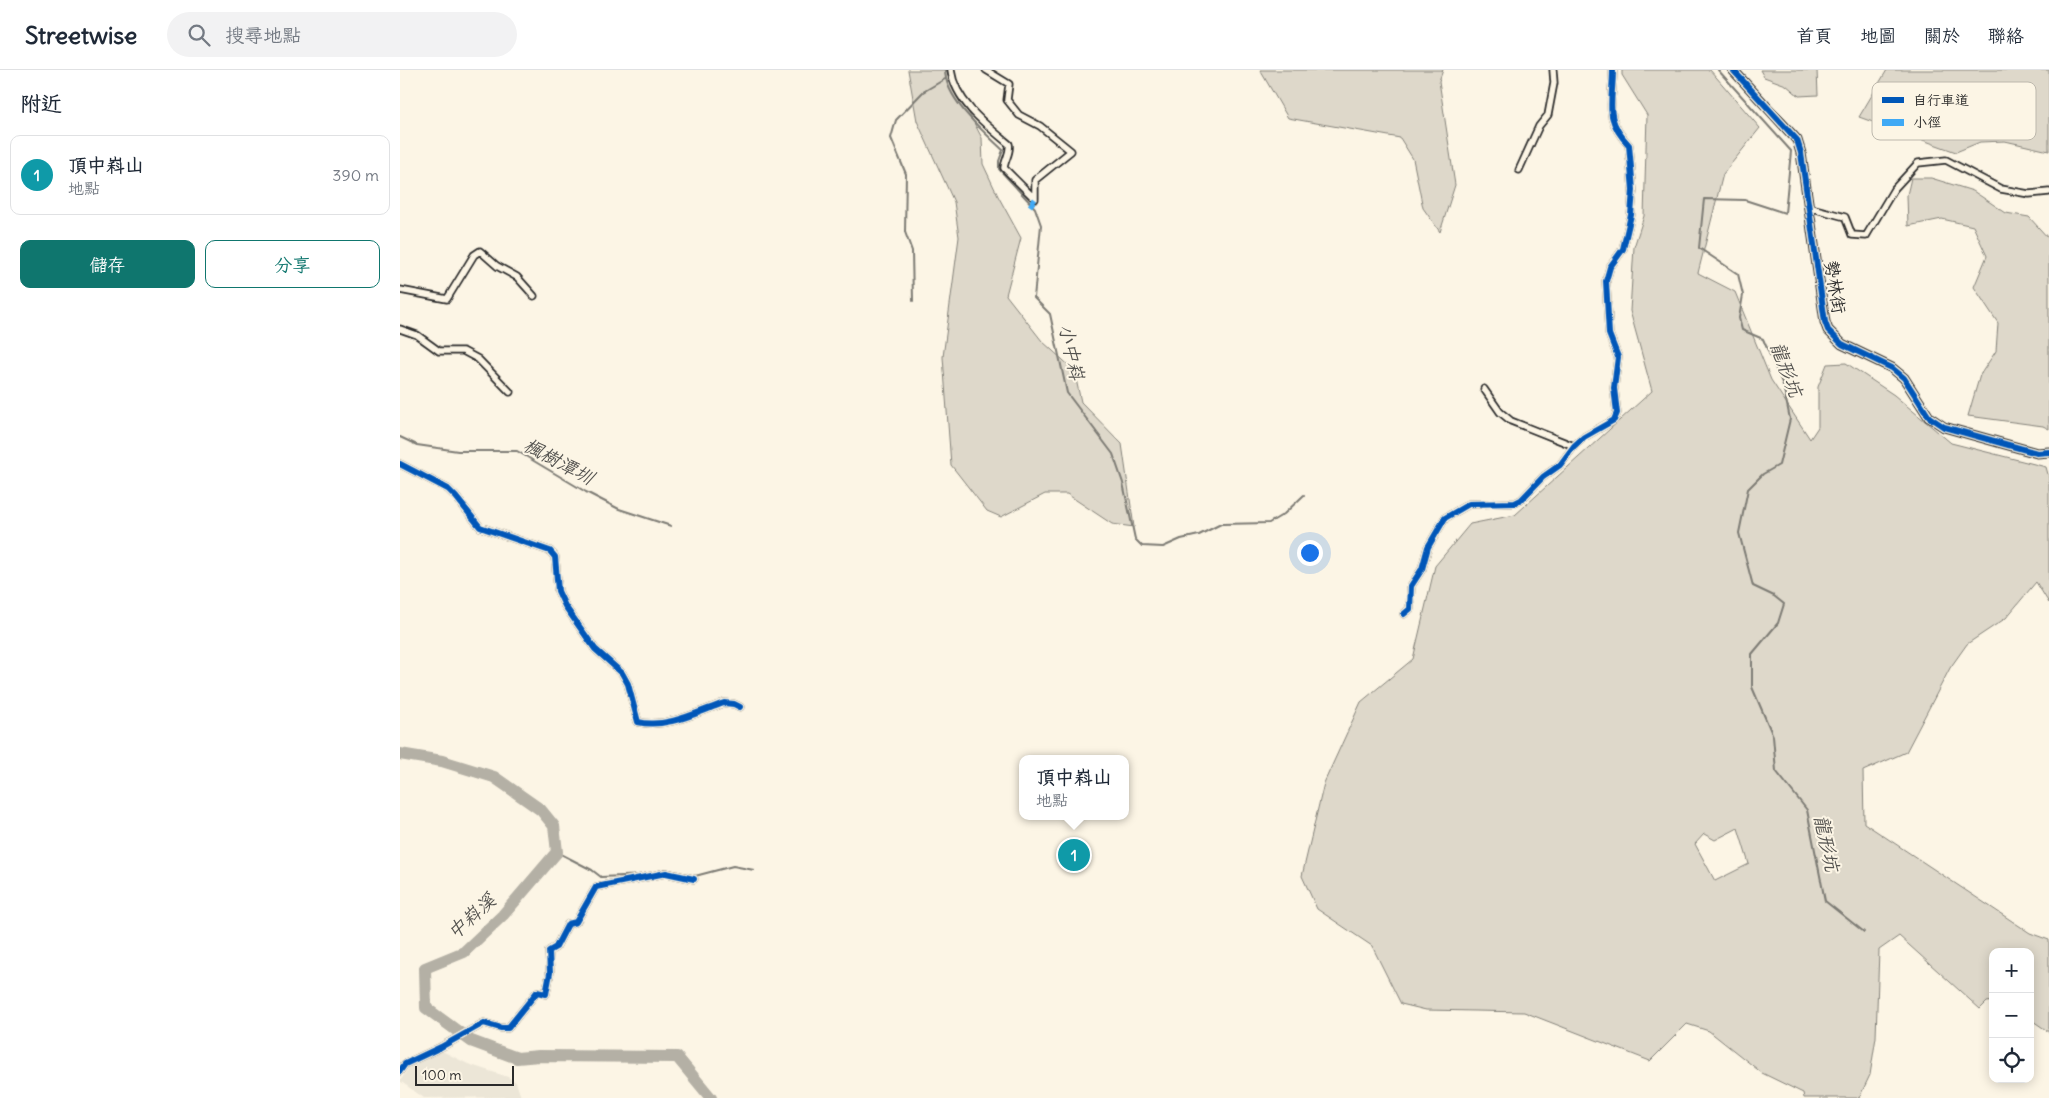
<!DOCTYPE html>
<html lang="zh-TW">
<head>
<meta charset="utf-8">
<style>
  body { margin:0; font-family:Delius,"LXGW WenKai TC",sans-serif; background:#f2f2f3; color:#1f2937 }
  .controls { position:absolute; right:15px; bottom:15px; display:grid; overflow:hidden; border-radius:10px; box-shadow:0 2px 12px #0003 }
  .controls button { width:45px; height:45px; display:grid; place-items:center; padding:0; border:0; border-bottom:1px solid #e0e1e3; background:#fff; color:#1f2937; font:25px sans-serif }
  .scale { position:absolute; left:15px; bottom:12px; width:99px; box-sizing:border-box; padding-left:5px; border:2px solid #2b2b2b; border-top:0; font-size:14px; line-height:18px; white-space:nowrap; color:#2b2b2b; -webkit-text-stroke:4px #fcf5e5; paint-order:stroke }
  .you { position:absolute; left:909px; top:482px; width:18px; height:18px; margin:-12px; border:4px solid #fff; border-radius:50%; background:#1a73e8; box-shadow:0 0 0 8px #1a73e833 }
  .badge { display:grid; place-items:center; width:32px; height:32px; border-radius:50%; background:#0f766e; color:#fff; font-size:16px; font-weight:700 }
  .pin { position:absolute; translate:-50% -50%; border:2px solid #fff; box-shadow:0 1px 5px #0006 }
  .popup { position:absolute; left:619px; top:685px; width:110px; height:65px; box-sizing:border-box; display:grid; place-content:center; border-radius:10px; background:#fff; filter:drop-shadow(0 1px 4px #0005); font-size:16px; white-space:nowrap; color:#747a83 }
  .popup b { font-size:19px; color:#1f2937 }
  .popup::after { content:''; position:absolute; left:50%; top:100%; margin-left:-10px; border:10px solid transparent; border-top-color:#fff }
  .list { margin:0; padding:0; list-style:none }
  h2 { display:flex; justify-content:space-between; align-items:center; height:65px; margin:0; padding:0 20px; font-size:21px }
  h2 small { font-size:16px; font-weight:400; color:#747a83 }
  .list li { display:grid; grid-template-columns:32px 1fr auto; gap:15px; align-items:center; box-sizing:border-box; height:80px; margin:0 10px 10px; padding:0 10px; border:1px solid #e0e1e3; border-radius:10px }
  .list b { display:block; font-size:19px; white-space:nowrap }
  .list p { margin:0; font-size:16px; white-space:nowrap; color:#747a83 }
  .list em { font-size:16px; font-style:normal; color:#747a83 }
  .actions { display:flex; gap:10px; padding:15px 20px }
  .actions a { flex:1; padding:11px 0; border:1px solid #0f766e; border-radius:10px; text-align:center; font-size:18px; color:#0f766e }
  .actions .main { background:#0f766e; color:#fff }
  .icon { flex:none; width:28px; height:28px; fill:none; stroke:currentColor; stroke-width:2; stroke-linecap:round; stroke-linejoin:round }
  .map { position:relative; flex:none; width:1649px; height:1028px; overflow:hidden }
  header { display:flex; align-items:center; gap:30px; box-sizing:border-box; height:70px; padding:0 25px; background:#fff; border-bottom:1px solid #e0e1e3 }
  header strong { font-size:24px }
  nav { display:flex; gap:28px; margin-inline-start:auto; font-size:18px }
  .search { width:350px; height:45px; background:#f2f2f3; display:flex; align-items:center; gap:12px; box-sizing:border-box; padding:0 18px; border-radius:28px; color:#747a83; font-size:19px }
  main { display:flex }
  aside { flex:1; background:#fff }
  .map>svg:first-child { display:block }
</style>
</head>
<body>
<header>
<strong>Streetwise</strong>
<div class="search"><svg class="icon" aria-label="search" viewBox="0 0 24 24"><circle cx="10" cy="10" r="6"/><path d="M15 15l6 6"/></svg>搜尋地點</div>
<nav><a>首頁</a><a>地圖</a><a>關於</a><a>聯絡</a></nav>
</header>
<main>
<aside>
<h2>附近<small></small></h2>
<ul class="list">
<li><span class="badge" style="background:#0f9aa8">1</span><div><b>頂中嵙山</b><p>地點</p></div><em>390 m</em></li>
</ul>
<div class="actions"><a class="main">儲存</a><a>分享</a></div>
</aside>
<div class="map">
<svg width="1649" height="1028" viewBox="0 0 1649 1028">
  <rect width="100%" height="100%" fill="#fcf5e5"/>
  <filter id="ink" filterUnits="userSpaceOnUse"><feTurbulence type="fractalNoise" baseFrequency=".02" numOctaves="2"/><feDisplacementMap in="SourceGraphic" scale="10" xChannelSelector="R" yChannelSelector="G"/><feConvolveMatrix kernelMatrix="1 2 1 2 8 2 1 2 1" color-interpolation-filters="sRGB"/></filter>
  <g filter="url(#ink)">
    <!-- built -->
    <path fill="#ece6d7" d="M40,980L68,994L108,1007L116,1012L121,1027L24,1028L0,1011L12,993Z"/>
    <!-- green -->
    <path fill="#ded8ca" stroke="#84827a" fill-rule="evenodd" d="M508,0H546L582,68L583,94L598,126L621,168L606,225L642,271L674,300L681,332L722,374L734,457L712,454L667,424H645L601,447L587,441L551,395L543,287L559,167L554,132L517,51Z
      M860,0H1043L1039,11L1055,115L1040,162L1023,138L1013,89L1000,68L888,48Z
      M1222,0H1310L1360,58L1323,104L1298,203L1335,222L1371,310L1410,369L1418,357V317L1427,294L1446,293L1494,325L1551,373L1646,397L1649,408V533L1636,512L1606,548L1567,574L1550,598L1506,682L1463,701L1464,753L1630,863L1649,870V962L1630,949V882H1593V931L1587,932L1580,939L1499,866L1479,880L1476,967L1470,1005L1459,1028H1404L1403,1023L1362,1003L1309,961L1287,954L1250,991L1124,942L1026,940L1001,934L972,876L917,839L902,806L924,713L961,632L1013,589L1035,496L1070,454L1115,445L1252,321L1230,241L1234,177L1244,146L1247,45L1222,5ZM1338,758L1349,794L1315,811L1295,774L1304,764L1315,770Z
      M1360,0H1417L1418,25L1399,26L1386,15L1364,7Z
      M1487,0H1649V81L1605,71L1580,72L1556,82L1459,47Z
      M1511,108H1531L1573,121L1606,143L1629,147L1649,169V359L1643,356L1568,346L1580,305L1596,281L1598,253L1574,217L1587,186L1573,156L1542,149L1508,156L1507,125Z"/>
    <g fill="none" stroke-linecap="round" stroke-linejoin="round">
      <!-- stream -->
      <path stroke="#7d7b74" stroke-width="2" d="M545,0C545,29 583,61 603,80L599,91V99L635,138L641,155L634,228L650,244L667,323L713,384L723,413L735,469L742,476L763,477L781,469L799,465L821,454L869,453L884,444L904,425
        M1318,0L1391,81L1385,143L1345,130L1304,129L1299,178L1338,204L1343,225L1339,248L1342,260L1363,269L1383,315L1390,349L1379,395L1363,404L1348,419L1339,463L1353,516L1374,526L1384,534L1378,553L1352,584V617L1373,666L1376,701L1407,740L1425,831L1464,862
        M513,231L512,181L505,162L506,104L491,68L496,50L523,22L545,9
        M0,367L17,375L58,381H117L186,422L219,439L271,456
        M157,782L192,800L201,807L245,805
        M250,804L265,799L295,806L333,796L354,800"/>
      <!-- river -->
      <path stroke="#b4b0a5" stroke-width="12" d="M0,684L42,691L94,707L141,740L154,756L157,782L103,845L64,882L25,898L26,938L71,971L117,988L139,986L277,987L311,1028"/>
      <!-- street casing -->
      <g stroke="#2b2b2b" stroke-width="9">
        <path id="street" d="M551,0C555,31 586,55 609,74C611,82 605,89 604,98L635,129
          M586,0L609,14L607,30L619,45L640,56L671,81L635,110V129
          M1119,100L1139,56L1148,45L1154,13L1153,0
          M1408,137L1445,147L1452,165L1466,166L1494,119L1518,93L1546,90L1601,119L1629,124L1649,122
          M0,220L47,229L74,185L80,181L97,196L117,207L134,226
          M0,259L17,265L39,281H63L78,289L110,322
          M1084,319L1100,342L1111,351L1174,376
          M0,394L48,419L56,427L80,457L150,481L155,487L158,521L165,536L195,579L222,603L228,614L238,652C266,659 298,642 324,633L334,634L340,637
          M1004,544L1010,539L1011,516L1022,499L1028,477L1045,448L1069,434L1115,433L1121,430L1143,407L1160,395L1174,376L1184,367L1214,350L1217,343L1214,318L1218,287L1209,264L1206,211L1210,197L1223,179L1231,145L1233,120L1229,75C1203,48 1213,33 1213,0
          M0,1001L5,994L41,977L84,953L101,958H108L137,922L146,924L150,903L149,881L156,877L168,854L176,852L196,817L266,803L294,809"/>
      </g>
      <!-- secondary casing -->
      <g stroke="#2b2b2b" stroke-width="11">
        <path id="secondary" d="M1333,0L1397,70L1401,83L1425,252L1428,260L1442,274L1492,298L1504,308L1529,347L1544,357L1637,383L1649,382"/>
      </g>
      <!-- street -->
      <use href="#street" stroke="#fcf5e5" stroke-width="5.5"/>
      <!-- secondary -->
      <use href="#secondary" stroke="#fcf5e5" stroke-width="8"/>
      <!-- quiet -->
      <path stroke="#3fa9f5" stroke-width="5" stroke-dasharray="10 5" stroke-linecap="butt" d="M630,136L635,129"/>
      <!-- cycleway casing -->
      <g stroke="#fcf5e5" stroke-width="9">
        <path id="cycleway" d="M1333,0L1397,70L1401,83L1425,252L1428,260L1442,274L1492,298L1504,308L1529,347L1544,357L1637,383L1649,382
          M0,394L48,419L56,427L80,457L150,481L155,487L158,521L165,536L195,579L222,603L228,614L238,652C266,659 298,642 324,633L334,634L340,637
          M1004,544L1010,539L1011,516L1022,499L1028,477L1045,448L1069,434L1115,433L1121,430L1143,407L1160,395L1174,376L1184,367L1214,350L1217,343L1214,318L1218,287L1209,264L1206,211L1210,197L1223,179L1231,145L1233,120L1229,75C1203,48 1213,33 1213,0
          M0,1001L5,994L41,977L84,953L101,958H108L137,922L146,924L150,903L149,881L156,877L168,854L176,852L196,817L266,803L294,809"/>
      </g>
      <!-- cycleway -->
      <use href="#cycleway" stroke="#0057b8" stroke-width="6"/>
    </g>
  </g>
  <g text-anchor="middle" stroke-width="4" stroke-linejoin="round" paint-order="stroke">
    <!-- street labels -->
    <g font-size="18" fill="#2b2b2b" stroke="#fcf5e5">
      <text transform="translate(1435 217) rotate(81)" y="6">勢林街</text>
    </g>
    <!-- water labels -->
    <g font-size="19" font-style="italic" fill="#545350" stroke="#fcf5e5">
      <text transform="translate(672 282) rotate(77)" y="7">小中嵙</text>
      <text transform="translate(1387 299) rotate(69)" y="7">龍形坑</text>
      <text transform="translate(159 391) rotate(28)" y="7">楓樹潭圳</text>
      <text transform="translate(1427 773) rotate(78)" y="7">龍形坑</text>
      <text transform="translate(71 846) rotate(-42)" y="7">中嵙溪</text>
    </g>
  </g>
  <!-- legend -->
  <rect x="1472" y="12" width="164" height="58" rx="8" fill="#fcf5e5" stroke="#bdb8ad" stroke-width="1"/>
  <rect x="1482" y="27" width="22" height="6" fill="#0057b8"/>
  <rect x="1482" y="49" width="22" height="7" fill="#3fa9f5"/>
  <g font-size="14" fill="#2b2b2b">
    <text x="1513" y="35">自行車道</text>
    <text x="1513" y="57">小徑</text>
  </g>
</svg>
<div class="controls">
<button>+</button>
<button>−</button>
<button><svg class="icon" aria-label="locate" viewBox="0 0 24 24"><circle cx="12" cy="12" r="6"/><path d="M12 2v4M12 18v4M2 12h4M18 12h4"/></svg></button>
</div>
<div class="scale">100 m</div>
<div class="you"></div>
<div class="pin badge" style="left:674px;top:785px;background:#0f9aa8">1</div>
<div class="popup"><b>頂中嵙山</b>地點</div>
</div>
</main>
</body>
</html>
